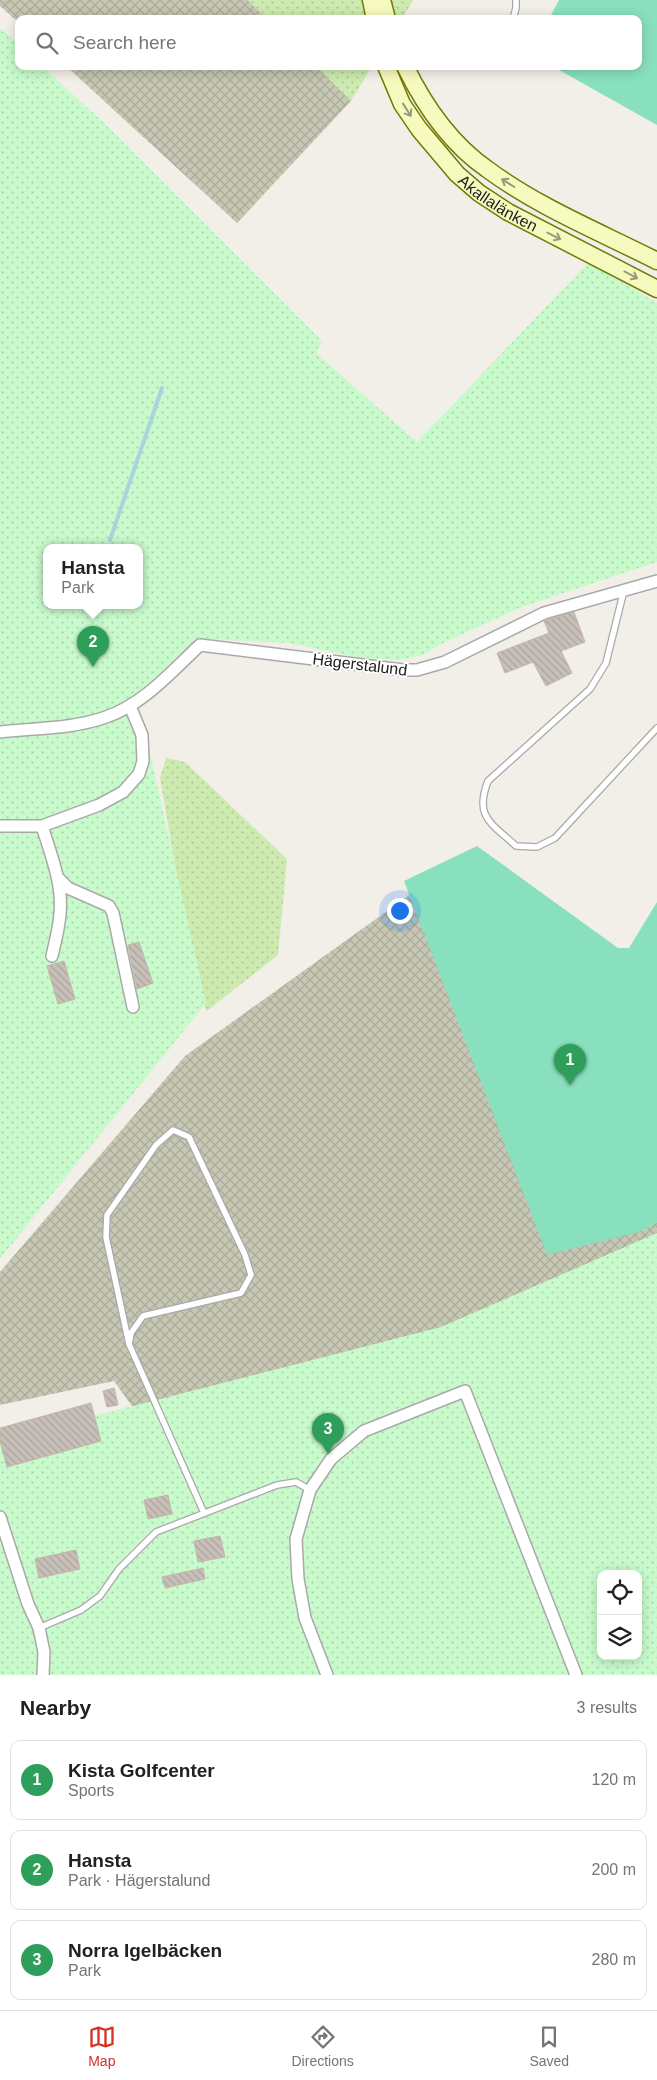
<!DOCTYPE html>
<html lang="en">
<head>
<meta charset="utf-8">
<style>
  body { margin:0; font-family:Helvetica,sans-serif; background:#f2f2f2; color:#202124 }
  .controls { position:absolute; right:15px; bottom:15px; display:grid; overflow:hidden; border-radius:10px; box-shadow:0 2px 12px #0003 }
  .controls button { width:45px; height:45px; display:grid; place-items:center; padding:0; border:0; border-bottom:1px solid #e0e0e0; background:#fff; color:#202124; font:25px sans-serif }
  .you { position:absolute; left:399px; top:910px; width:18px; height:18px; margin:-12px; border:4px solid #fff; border-radius:50%; background:#1a73e8; box-shadow:0 0 0 8px #1a73e833 }
  .badge { display:grid; place-items:center; width:32px; height:32px; border-radius:50%; background:#d93025; color:#fff; font-size:16px; font-weight:700 }
  .pin { position:absolute; translate:-50% -41px; filter:drop-shadow(0 1px 2px #0008) }
  .pin::after { content:''; position:absolute; top:26px; width:18px; height:15px; background:inherit; clip-path:polygon(0 0,100% 0,50% 100%) }
  .popup { position:absolute; left:43px; top:544px; width:100px; height:65px; box-sizing:border-box; display:grid; place-content:center; border-radius:10px; background:#fff; filter:drop-shadow(0 1px 4px #0005); font-size:16px; white-space:nowrap; color:#757577 }
  .popup b { font-size:19px; color:#202124 }
  .popup::after { content:''; position:absolute; left:50%; top:100%; margin-left:-10px; border:10px solid transparent; border-top-color:#fff }
  .list { margin:0; padding:0; list-style:none }
  h2 { display:flex; justify-content:space-between; align-items:center; height:65px; margin:0; padding:0 20px; font-size:21px }
  h2 small { font-size:16px; font-weight:400; color:#757577 }
  .list li { display:grid; grid-template-columns:32px 1fr auto; gap:15px; align-items:center; box-sizing:border-box; height:80px; margin:0 10px 10px; padding:0 10px; border:1px solid #e0e0e0; border-radius:10px }
  .list b { display:block; font-size:19px; white-space:nowrap }
  .list p { margin:0; font-size:16px; white-space:nowrap; color:#757577 }
  .list em { font-size:16px; font-style:normal; color:#757577 }
  .icon { flex:none; width:28px; height:28px; fill:none; stroke:currentColor; stroke-width:2; stroke-linecap:round; stroke-linejoin:round }
  .map { position:relative; flex:none; width:657px; height:1675px; overflow:hidden }
  .search { position:absolute; background:#fff; box-shadow:0 2px 12px #0003; left:15px; right:15px; top:15px; height:55px; display:flex; align-items:center; gap:12px; box-sizing:border-box; padding:0 18px; border-radius:10px; color:#757577; font-size:19px }
  .sheet { height:335px; background:#fff }
  nav { display:flex; justify-content:space-around; align-items:center; box-sizing:border-box; height:70px; border-top:1px solid #e0e0e0; background:#fff; font-size:14px; color:#757577 }
  nav a { display:grid; justify-items:center; gap:2px }
  nav .on { color:#d93025 }
  .map>svg:first-child { display:block }
</style>
</head>
<body>
<div class="map">
<svg width="657" height="1675" viewBox="0 0 657 1675">
  <defs>
    <pattern id="construction-cross-hatch" width="8" height="8" patternUnits="userSpaceOnUse" patternTransform="scale(1.25)"><rect width="8" height="8" fill="#c7c7b4"/><path d="M0 0l8 8M0 8l8-8" fill="none" stroke="#abab9a"/></pattern>
    <pattern id="grass-dots" width="8" height="8" patternUnits="userSpaceOnUse" patternTransform="scale(1.25)"><rect width="8" height="8" fill="#cdebb0"/><path d="M2 2h.1M6 6h.1" fill="none" stroke="#b0c997" stroke-width="1.8" stroke-linecap="round"/></pattern>
    <pattern id="park-dots" width="8" height="8" patternUnits="userSpaceOnUse" patternTransform="scale(1.25)"><rect width="8" height="8" fill="#c8facc"/><path d="M2 2h.1M6 6h.1" fill="none" stroke="#acd6af" stroke-width="1.8" stroke-linecap="round"/></pattern>
    <pattern id="building-back-hatch" width="6" height="6" patternUnits="userSpaceOnUse" patternTransform="scale(1.25)"><rect width="6" height="6" fill="#c7bfb8"/><path d="M-1 5l2 2M0 0l6 6M5-1l2 2" fill="none" stroke="#aba49e"/></pattern>
  </defs>
  <rect width="100%" height="100%" fill="#f2efe9"/>
  <!-- construction -->
  <path fill="url(#construction-cross-hatch)" fill-rule="evenodd" d="M0,0H248L267,19H19V23L0,6Z
    M66,66H316L351,101L237,223Z
    M419,888L657,1169V1675H312L168,1456L114,1381L0,1405V1272L185,1056ZM601,1574H638V1656H601Z"/>
  <!-- grass -->
  <path fill="url(#grass-dots)" d="M248,0H413L402,19H267Z
    M316,66H372L351,101Z
    M166,758L185,762L287,859L278,955L207,1011L197,993L160,778Z"/>
  <!-- park -->
  <path fill="url(#park-dots)" fill-rule="evenodd" d="M0,28L19,45V66H42L104,123L322,341L316,353L417,442L589,262L657,303V562L524,606L441,644L423,655L400,660L360,658L290,643L206,639L180,674L140,709L206,1003L0,1259ZM47,548H139V606H47Z
    M657,1233V1675H0V1440L441,1327ZM601,1574H638V1656H601Z"/>
  <!-- pitch -->
  <path fill="#88e0be" d="M559,0H657V125L552,66H638V19H549Z
    M477,846L618,948H629L657,902V1223L639,1232L547,1255L404,881Z"/>
  <g fill="none" stroke-linecap="round" stroke-linejoin="round">
    <!-- stream -->
    <path stroke="#aad3df" stroke-width="4" d="M110,540L162,388"/>
  </g>
  <!-- building -->
  <path fill="url(#building-back-hatch)" stroke="#c4b6ab" d="M574,612L585,642L561,651L572,673L546,686L533,662L505,673L497,653L549,633L544,621Z
    M139,942L153,983L137,989L128,945Z
    M64,961L75,999L58,1004L47,966Z
    M114,1388L118,1405L107,1407L103,1391Z
    M91,1403L101,1441L7,1467L0,1441V1428Z
    M168,1495L172,1514L148,1519L144,1500Z
    M220,1536L225,1557L198,1562L194,1541Z
    M76,1550L80,1569L39,1578L35,1559Z
    M203,1568L205,1579L165,1588L162,1577Z"/>
  <g fill="none" stroke-linecap="round" stroke-linejoin="round">
    <!-- lane casing -->
    <g stroke="#a9a9a9" stroke-width="8">
      <path id="lane" d="M513,19L516,8V0
        M624,590L606,663L590,689L488,781C474,817 491,823 516,846L537,847L555,838L657,728
        M129,1344L131,1333L143,1316L241,1293L251,1275L245,1255L189,1137L173,1130L156,1145L107,1215L106,1237L129,1344L204,1513
        M39,1628L81,1610L100,1596L119,1569L156,1532L277,1485L296,1482L310,1490"/>
    </g>
    <!-- street casing -->
    <g stroke="#a9a9a9" stroke-width="14">
      <path id="street" d="M0,732C34,728 73,729 106,717C144,704 172,671 200,645L403,670H417L445,662L544,613L657,581
        M0,826H42L99,805L123,792L139,774L143,761L142,735L130,706
        M42,826C51,855 63,884 60,914C59,928 55,943 52,956
        M57,877L68,888L109,906L113,913L133,1007
        M0,1517L28,1604L39,1628L44,1652L43,1675
        M327,1675L305,1618L298,1579L296,1539L310,1490L331,1459L364,1431L465,1391L576,1675"/>
    </g>
    <!-- secondary casing -->
    <g stroke="#707d05" stroke-width="19">
      <g id="secondary">
        <path d="M371,0L375,19"/>
        <path d="M382,0L387,19"/>
        <path id="s1" d="M386,66L402,104L419,129L457,174L479,193L508,212L657,289"/>
        <path d="M405,66C424,105 451,144 487,169C538,207 600,232 657,261"/>
      </g>
    </g>
    <!-- lane -->
    <use href="#lane" stroke="#fff" stroke-width="5.5"/>
    <!-- street -->
    <use href="#street" stroke="#fff" stroke-width="11"/>
    <!-- secondary -->
    <use href="#secondary" stroke="#f7fabf" stroke-width="16"/>
  </g>
  <!-- one-way arrows -->
  <defs><path id="oneway-shaft" d="M-6 0H5M1.5-3L5.5 0L1.5 3" fill="none" stroke-width="1.6" stroke-linecap="round" stroke-linejoin="round" transform="scale(1.25)"/></defs>
  <g stroke="#979978">
    <use href="#oneway-shaft" transform="translate(407 110) rotate(58)"/>
    <use href="#oneway-shaft" transform="translate(508 183) rotate(-148)"/>
    <use href="#oneway-shaft" transform="translate(554 236) rotate(27)"/>
    <use href="#oneway-shaft" transform="translate(631 275) rotate(28)"/>
  </g>
  <g text-anchor="middle" stroke-width="4" stroke-linejoin="round" paint-order="stroke">
    <!-- street labels -->
    <g font-size="16" fill="#222" stroke="#fff">
      <text dy="6" stroke="none"><textPath href="#s1" startOffset="181">Akallalänken</textPath></text>
      <text transform="translate(360 664) rotate(7)" y="6">Hägerstalund</text>
    </g>
  </g>
</svg>
<div class="controls">
<button><svg class="icon" aria-label="locate" viewBox="0 0 24 24"><circle cx="12" cy="12" r="6"/><path d="M12 2v4M12 18v4M2 12h4M18 12h4"/></svg></button>
<button><svg class="icon" aria-label="layers" viewBox="0 0 24 24"><path d="M12 4l9 5-9 5-9-5zM3 14l9 5 9-5"/></svg></button>
</div>
<div class="you"></div>
<div class="pin badge" style="left:570px;top:1085px;background:#2e9e5b">1</div>
<div class="pin badge" style="left:93px;top:667px;background:#2e9e5b">2</div>
<div class="popup"><b>Hansta</b>Park</div>
<div class="pin badge" style="left:328px;top:1454px;background:#2e9e5b">3</div>
<div class="search"><svg class="icon" aria-label="search" viewBox="0 0 24 24"><circle cx="10" cy="10" r="6"/><path d="M15 15l6 6"/></svg>Search here</div>
</div>
<section class="sheet">
<h2>Nearby<small>3 results</small></h2>
<ul class="list">
<li><span class="badge" style="background:#2e9e5b">1</span><div><b>Kista Golfcenter</b><p>Sports</p></div><em>120 m</em></li>
<li><span class="badge" style="background:#2e9e5b">2</span><div><b>Hansta</b><p>Park · Hägerstalund</p></div><em>200 m</em></li>
<li><span class="badge" style="background:#2e9e5b">3</span><div><b>Norra Igelbäcken</b><p>Park</p></div><em>280 m</em></li>
</ul>
</section>
<nav>
<a class="on"><svg class="icon" aria-label="map" viewBox="0 0 24 24"><path d="M3 6l6-2 6 2 6-2v14l-6 2-6-2-6 2zM9 4v14M15 6v14"/></svg>Map</a>
<a><svg class="icon" aria-label="directions" viewBox="0 0 24 24"><path d="M12 3l9 9-9 9-9-9zM9 14v-3h6M13 9l2 2-2 2"/></svg>Directions</a>
<a><svg class="icon" aria-label="saved" viewBox="0 0 24 24"><path d="M7 4h10v16l-5-4-5 4z"/></svg>Saved</a>
</nav>
</body>
</html>
